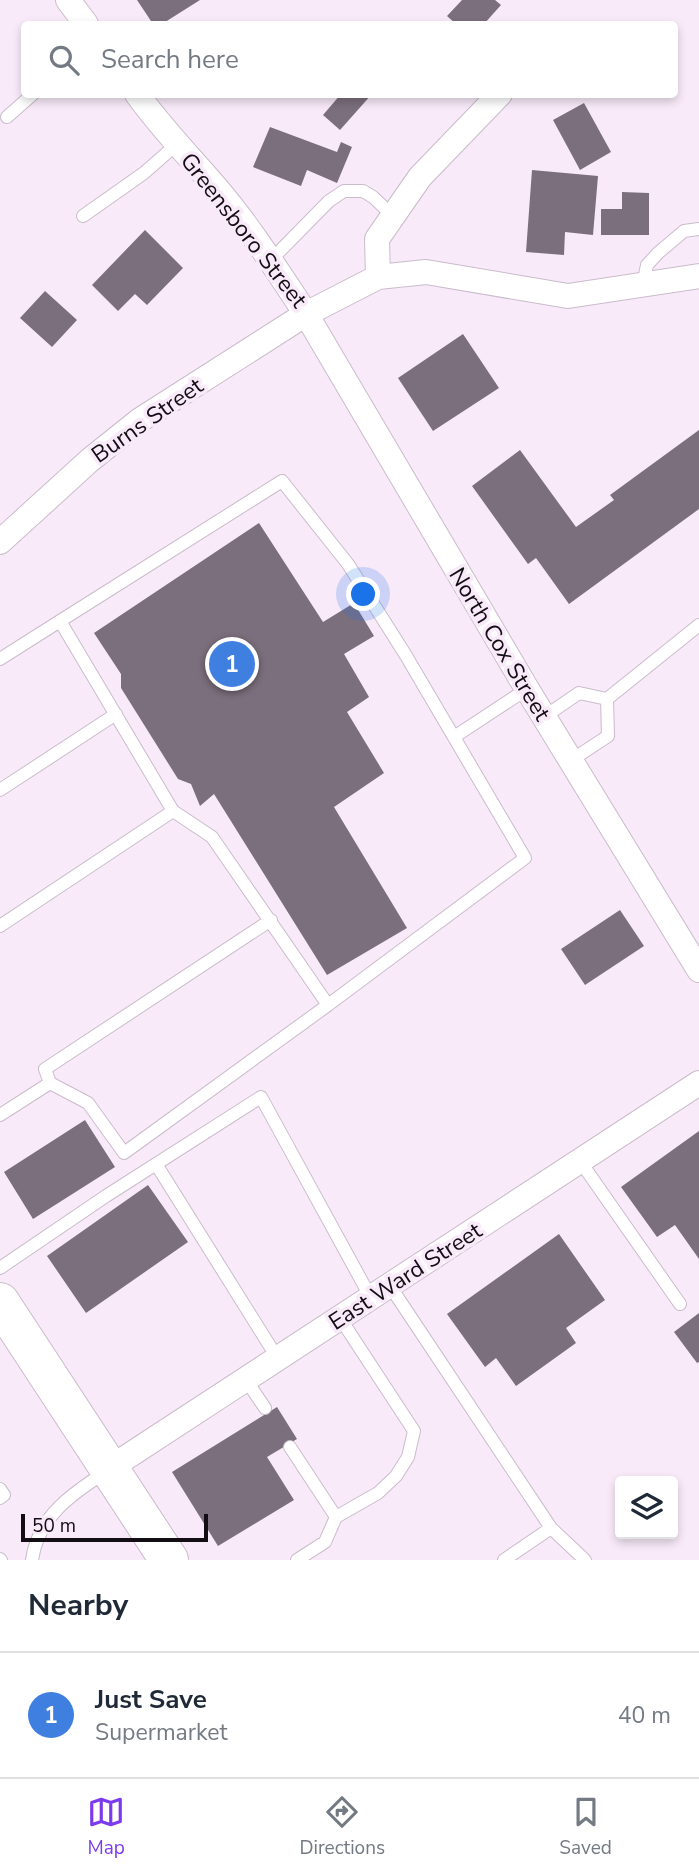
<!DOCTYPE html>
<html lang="en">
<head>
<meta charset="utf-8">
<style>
  body { margin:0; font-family:"Nunito Sans",sans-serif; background:#f2f2f3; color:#1f2937 }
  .controls { position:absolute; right:21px; bottom:21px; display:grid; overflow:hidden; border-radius:7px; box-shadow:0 4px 10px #0003 }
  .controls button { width:63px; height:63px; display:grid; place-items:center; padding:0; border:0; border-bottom:2px solid #e0e1e3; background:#fff; color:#1f2937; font:35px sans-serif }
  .scale { position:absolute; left:21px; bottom:18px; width:187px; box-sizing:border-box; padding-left:7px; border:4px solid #130e13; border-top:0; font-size:19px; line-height:24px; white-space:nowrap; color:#130e13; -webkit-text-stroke:5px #f9eaf9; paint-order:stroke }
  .you { position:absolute; left:364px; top:595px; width:24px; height:24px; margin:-18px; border:5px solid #fff; border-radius:50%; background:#1a73e8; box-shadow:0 0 0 10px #1a73e833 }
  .badge { display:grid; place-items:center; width:46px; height:46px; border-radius:50%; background:#7c3aed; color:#fff; font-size:23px; font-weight:700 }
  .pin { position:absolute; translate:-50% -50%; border:4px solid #fff; box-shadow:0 2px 7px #0006 }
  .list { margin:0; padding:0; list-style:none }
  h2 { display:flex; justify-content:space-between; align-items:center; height:91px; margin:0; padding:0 28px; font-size:30px }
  h2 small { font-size:23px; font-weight:400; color:#747a83 }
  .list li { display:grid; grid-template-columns:46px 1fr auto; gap:21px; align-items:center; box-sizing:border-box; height:126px; padding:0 28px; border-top:2px solid #e0e1e3 }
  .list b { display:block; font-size:26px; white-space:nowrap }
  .list p { margin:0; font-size:23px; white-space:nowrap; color:#747a83 }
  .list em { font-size:23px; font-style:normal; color:#747a83 }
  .icon { flex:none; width:38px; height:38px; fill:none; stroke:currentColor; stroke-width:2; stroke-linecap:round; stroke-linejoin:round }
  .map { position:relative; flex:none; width:699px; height:1560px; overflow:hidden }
  .search { position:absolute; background:#fff; box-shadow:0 4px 10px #0003; left:21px; right:21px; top:21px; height:77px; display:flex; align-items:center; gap:18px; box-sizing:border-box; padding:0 24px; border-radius:7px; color:#747a83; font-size:26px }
  .sheet { height:217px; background:#fff }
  nav { display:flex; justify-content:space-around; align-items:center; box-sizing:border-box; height:98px; border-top:2px solid #e0e1e3; background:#fff; font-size:19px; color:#747a83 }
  nav a { display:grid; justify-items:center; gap:4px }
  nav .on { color:#7c3aed }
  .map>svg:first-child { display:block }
</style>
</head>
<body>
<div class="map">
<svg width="699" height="1560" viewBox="0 0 699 1560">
  <rect width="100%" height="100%" fill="#f9eaf9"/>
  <!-- building -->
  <path fill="#7c6f7d" d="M137,0H200L162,24H153Z
    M462,0H495L501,5L484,24H456L447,16Z
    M341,94H372L340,130L323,115Z
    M584,103L611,152L580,170L553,120Z
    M270,127L337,152L341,142L352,147L337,183L307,170L301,186L253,167Z
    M532,170L598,176L593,235L565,232L564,255L526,252Z
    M622,192L649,193V235H601V209H622Z
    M145,230L183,268L147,305L135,294L118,311L92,285Z
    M45,291L77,320L52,347L20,318Z
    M463,334L499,388L433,431L398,378Z
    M699,430V509L569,604L536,558L528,564L472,486L520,450L576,527L614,500L610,495Z
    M259,523L323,622L354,603L374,636L344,654L369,697L347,712L384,773L334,807L407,928L327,975L214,794L200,806L191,784L178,779L121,688V674L94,633Z
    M620,910L644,946L585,985L561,949Z
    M85,1120L115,1167L33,1219L4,1172Z
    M699,1131V1259L675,1225L657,1237L621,1187Z
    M148,1185L188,1242L86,1313L47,1256Z
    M559,1234L605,1300L566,1328L576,1343L516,1386L496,1358L485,1367L447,1314Z
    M699,1313V1362L697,1363L674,1332Z
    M277,1407L297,1439L267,1457L294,1500L218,1546L172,1472Z"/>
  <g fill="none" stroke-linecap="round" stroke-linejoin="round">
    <!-- service casing -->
    <g stroke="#cabccb" stroke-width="14">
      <path id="service" d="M7,117L33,94
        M83,216L144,173L177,144
        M270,261L329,201L344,191H363L373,197L393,216
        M643,285L647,265L658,253L684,231L699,229
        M282,481L348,564L405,654L525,858L328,1005L212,837L173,811L60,621Z
        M0,659L60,621
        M607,699L699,625
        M544,717L579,693L607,699
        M454,737L527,689
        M570,761L608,736L607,699
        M0,790L116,714
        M0,926L173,811
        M50,1083L88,1103L124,1153L328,1005
        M0,1115L50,1083L45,1069L271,920
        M580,1161L680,1304
        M156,1164L278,1359
        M0,1268L106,1196L261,1097L371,1298
        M390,1286L551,1528
        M246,1380L265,1408
        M290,1447L336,1517
        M0,1489L4,1495L0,1498
        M0,1559L1,1560
        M32,1560C38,1516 73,1493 107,1471
        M297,1560L325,1542L336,1517L378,1493L396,1476L408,1457L414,1431L340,1318
        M504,1560L551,1528L585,1560"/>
    </g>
    <!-- minor casing -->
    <g stroke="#cabccb" stroke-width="26">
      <path id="minor" d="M68,0L86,24
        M137,94C162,129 191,158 218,190C251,229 278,272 306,314L378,277L426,272L568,296L699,276
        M378,277L377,239L420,177L500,94
        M0,542L90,460L140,420L306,314L527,689L699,970
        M110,1468L699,1083"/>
    </g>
    <!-- primary casing -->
    <g stroke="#cabccb" stroke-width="40">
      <path id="primary" d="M0,1302L169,1560"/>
    </g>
    <!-- service -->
    <use href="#service" stroke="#fff" stroke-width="12"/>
    <!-- minor -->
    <use href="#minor" stroke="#fff" stroke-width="24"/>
    <!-- primary -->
    <use href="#primary" stroke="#fff" stroke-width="38"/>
  </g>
  <g text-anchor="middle" stroke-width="7" stroke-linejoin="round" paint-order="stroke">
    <!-- street labels -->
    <g font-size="23" fill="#130e13" stroke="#f9eaf9">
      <text transform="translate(244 230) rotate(52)" y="8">Greensboro Street</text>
      <text transform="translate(147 420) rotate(-35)" y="8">Burns Street</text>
      <text transform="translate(500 644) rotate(59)" y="8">North Cox Street</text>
      <text transform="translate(405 1276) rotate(-33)" y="8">East Ward Street</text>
    </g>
  </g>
</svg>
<div class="controls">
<button><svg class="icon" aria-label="layers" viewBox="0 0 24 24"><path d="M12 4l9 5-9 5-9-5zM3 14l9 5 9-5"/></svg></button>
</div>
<div class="scale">50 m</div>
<div class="you"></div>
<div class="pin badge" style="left:232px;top:664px;background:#3f7fe0">1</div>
<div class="search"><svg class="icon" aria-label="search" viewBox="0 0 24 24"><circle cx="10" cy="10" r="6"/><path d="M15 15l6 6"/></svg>Search here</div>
</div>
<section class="sheet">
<h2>Nearby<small></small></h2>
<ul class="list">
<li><span class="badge" style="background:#3f7fe0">1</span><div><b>Just Save</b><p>Supermarket</p></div><em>40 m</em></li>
</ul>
</section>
<nav>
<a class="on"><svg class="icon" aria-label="map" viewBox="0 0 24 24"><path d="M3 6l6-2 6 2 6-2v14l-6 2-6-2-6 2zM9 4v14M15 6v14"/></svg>Map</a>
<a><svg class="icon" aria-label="directions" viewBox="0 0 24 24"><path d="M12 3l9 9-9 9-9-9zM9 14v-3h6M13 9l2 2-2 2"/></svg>Directions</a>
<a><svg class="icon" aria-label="saved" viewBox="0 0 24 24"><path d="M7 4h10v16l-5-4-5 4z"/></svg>Saved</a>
</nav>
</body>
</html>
